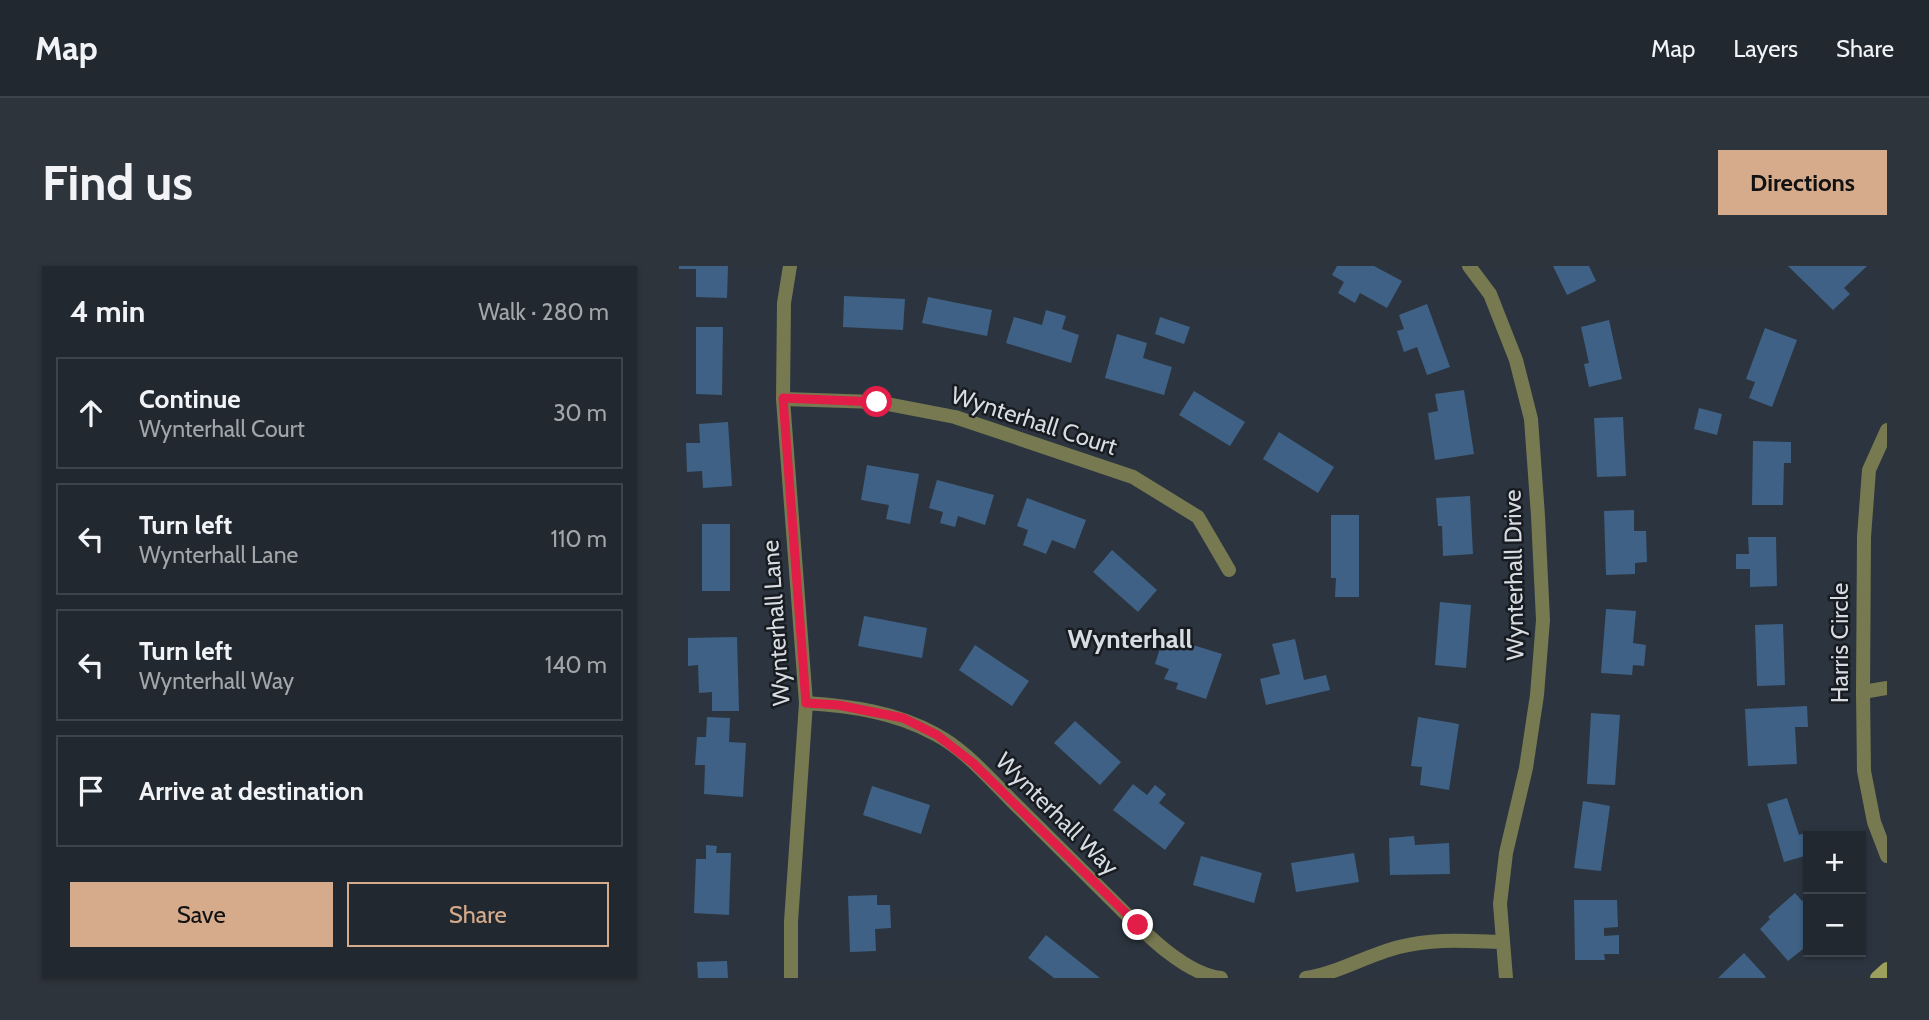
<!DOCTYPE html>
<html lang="en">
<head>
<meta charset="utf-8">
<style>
  body { margin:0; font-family:Cabin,sans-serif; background:#2d343b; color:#f1f3f6 }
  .controls { position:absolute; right:21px; bottom:21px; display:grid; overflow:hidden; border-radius:0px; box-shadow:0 2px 5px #0004 }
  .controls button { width:63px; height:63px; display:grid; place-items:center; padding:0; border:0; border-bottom:2px solid #3e444b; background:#21282f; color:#f1f3f6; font:35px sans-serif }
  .stop { position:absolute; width:21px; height:21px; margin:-16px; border:5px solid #e11d48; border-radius:50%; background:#fff }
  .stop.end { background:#e11d48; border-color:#fff; box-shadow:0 2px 7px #0008 }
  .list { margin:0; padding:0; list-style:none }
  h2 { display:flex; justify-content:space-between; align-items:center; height:91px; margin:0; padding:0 28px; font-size:30px }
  h2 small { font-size:23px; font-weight:400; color:#a2a6aa }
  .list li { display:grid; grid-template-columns:46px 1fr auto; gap:21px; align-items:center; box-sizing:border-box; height:112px; margin:0 14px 14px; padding:0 14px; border:2px solid #3e444b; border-radius:0px }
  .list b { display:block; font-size:26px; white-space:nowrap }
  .list p { margin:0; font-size:23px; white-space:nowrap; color:#a2a6aa }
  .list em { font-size:23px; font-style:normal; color:#a2a6aa }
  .actions { display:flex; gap:14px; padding:21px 28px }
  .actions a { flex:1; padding:16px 0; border:2px solid #d6ab8b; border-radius:0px; text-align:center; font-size:24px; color:#d6ab8b }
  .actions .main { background:#d6ab8b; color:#111 }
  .icon { flex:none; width:38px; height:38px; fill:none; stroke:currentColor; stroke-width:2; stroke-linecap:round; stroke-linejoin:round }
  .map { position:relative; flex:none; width:1208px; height:712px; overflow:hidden; border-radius:0px }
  header { display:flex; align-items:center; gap:42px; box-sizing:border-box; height:98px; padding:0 35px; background:#21282f; border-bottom:2px solid #3e444b }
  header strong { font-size:33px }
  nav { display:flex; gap:38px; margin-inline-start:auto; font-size:24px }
  .intro { display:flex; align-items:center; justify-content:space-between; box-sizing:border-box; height:168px; padding:0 42px }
  h1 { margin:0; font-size:49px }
  .button { padding:18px 32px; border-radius:0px; background:#d6ab8b; color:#111; font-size:24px; font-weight:700 }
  main { display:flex; gap:42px; padding:0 42px }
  aside { flex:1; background:#21282f; border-radius:0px; box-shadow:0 2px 5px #0004 }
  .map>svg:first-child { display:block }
</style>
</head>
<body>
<header>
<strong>Map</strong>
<nav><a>Map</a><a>Layers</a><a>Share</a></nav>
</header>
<div class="intro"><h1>Find us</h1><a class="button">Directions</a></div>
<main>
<aside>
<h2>4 min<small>Walk · 280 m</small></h2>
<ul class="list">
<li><svg class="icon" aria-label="ahead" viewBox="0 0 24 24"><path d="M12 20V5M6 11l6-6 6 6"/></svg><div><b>Continue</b><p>Wynterhall Court</p></div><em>30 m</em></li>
<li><svg class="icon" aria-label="left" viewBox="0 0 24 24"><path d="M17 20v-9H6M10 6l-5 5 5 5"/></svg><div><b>Turn left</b><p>Wynterhall Lane</p></div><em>110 m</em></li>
<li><svg class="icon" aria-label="left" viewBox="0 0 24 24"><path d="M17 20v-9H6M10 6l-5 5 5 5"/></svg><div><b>Turn left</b><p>Wynterhall Way</p></div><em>140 m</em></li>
<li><svg class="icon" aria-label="arrive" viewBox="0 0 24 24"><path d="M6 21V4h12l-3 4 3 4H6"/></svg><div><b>Arrive at destination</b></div></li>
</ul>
<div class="actions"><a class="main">Save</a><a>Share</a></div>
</aside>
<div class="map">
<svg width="1208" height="712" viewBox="0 0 1208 712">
  <rect width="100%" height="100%" fill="#2c353f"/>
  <!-- building -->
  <path fill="#3f6185" d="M0,0H49L48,32L17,31V3H0Z
    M658,0H695L723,15L708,42L681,27L676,37L659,27L665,16L653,9Z
    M874,0H910L917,15L888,29Z
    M1109,0H1188L1165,22L1171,28L1154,44Z
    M165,30L226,33L224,64L164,61Z
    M249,31L313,44L308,70L243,57Z
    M748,38L771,101L748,109L738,81L725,86L718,65L725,63L720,49Z
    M367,44L387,50L383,63L400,69L392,97L327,77L335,51L363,59Z
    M481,51L511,61L505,78L476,68Z
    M930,54L943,113L910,121L905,98L910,97L902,61Z
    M17,61H44L43,129L17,128Z
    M1086,62L1118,74L1093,141L1070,132L1076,116L1067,113Z
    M438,68L468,77L464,92L493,101L485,129L426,112Z
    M785,124L795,188L756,194L749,147L759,145L756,128Z
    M515,125L566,156L551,180L500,149Z
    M1020,142L1043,148L1038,169L1015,163Z
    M944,151L947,210L918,211L915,152Z
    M49,156L53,220L24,222L23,205L8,206L7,177H21L20,158Z
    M600,166L655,201L639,227L584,193Z
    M1074,175L1112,176V197H1105L1104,239H1073Z
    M188,199L240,208L231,258L207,253L210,239L182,234Z
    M258,214L315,229L306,259L279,250L276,261L261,257L264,246L250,242Z
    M791,230L794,288L764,290L763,260H759L757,232Z
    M348,232L407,254L396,283L373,274L367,288L344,279L349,264L338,260Z
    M955,244V265H967L968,296L956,297V308L927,309L925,245Z
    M652,249H680V331H656L657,312H652Z
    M23,258H51V325H23Z
    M1069,271H1097L1098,320L1071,321V303H1057V288H1070Z
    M433,284L478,324L459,346L414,306Z
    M761,336L792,339L787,402L756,399Z
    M927,343L957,345L954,377L967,379L965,400L954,399L953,409L922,407Z
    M185,350L248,362L243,392L179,380Z
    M1104,358L1106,419L1078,420L1076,359Z
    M485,370L543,388L527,433L497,423L499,417L485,413L490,403L476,398Z
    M58,371L60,445H33V426L20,427L19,399L9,400V372Z
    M616,373L625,414L647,409L651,424L587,439L581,413L601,408L593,378Z
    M296,379L350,415L333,440L280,404Z
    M1128,440L1129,461H1116L1118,498L1069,500L1066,443Z
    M912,447L941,449L936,519L908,518Z
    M28,451L51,452L50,476L67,477L64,531L25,528L26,499H16L18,471H27Z
    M739,451L780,458L770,524L741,519L743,501L732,500Z
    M396,455L442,496L421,519L375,477Z
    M454,518L468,529L476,519L487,528L480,537L506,557L486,584L434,544Z
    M193,520L251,539L242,568L184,549Z
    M1108,532L1120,569L1126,567L1129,589L1105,596L1088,538Z
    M904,535L931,540L922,605L895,602Z
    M735,570L736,579L770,577L771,608L711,609L710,572Z
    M27,579L38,580L37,587H52L50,649L15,647L17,593H27Z
    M675,587L680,616L617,626L612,597Z
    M522,590L583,607L575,637L514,619Z
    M1116,627L1123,635L1129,630V679L1109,695L1081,663L1091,653L1089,651Z
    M198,629V639H211L212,662L196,663L197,685L171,686L169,630Z
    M895,634H938L939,661L925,662V670L940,669V688H925L926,694H896Z
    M367,669L421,712H375L349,692Z
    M1065,687L1087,711L1086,712H1039Z
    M48,695L49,712H19L18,696Z"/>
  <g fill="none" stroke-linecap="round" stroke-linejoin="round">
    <!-- street -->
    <path stroke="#777950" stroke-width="14" d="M111,0L105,37L104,133L127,437L112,656V712
      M790,0L811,28L837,94L852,153L859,250L864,354L858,429L847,502L827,587L821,638L827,712
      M104,133L198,136L276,151L454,211L519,251L550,304
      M1208,164L1190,204L1185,271L1184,426L1185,505L1195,556L1208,590
      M1184,426L1208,422
      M127,437C172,440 216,446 256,468C285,483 309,511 332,534C369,571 406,607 442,643C467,668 506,708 542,712
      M627,712C660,707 688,689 720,681C754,672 789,675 824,676"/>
    <!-- secondary -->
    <path stroke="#9d9f5c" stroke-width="14" d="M1198,712L1208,703"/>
  </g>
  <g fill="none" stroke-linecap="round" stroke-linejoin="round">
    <!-- route -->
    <path stroke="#e11d48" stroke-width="9" d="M198,136L104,132L127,437L159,439L224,452L258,469L294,497L459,659"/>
  </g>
  <g text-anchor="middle" stroke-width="5" stroke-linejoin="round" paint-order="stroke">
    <!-- street labels -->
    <g font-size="24" fill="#d6dce2" stroke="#181c21">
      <text transform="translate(355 155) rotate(18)" y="8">Wynterhall Court</text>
      <text transform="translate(835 309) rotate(-91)" y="8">Wynterhall Drive</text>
      <text transform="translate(97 357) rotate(-94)" y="8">Wynterhall Lane</text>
      <text transform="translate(1161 377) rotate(-90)" y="8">Harris Circle</text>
      <text transform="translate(378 548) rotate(45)" y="8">Wynterhall Way</text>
    </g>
    <!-- neighbourhood labels -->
    <g font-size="26" font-weight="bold" fill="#d6dce2" stroke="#181c21">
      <text x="451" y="382">Wynterhall</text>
    </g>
  </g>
</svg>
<div class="controls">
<button>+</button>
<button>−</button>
</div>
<div class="stop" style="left:198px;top:136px"></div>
<div class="stop end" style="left:459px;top:659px"></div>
</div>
</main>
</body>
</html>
